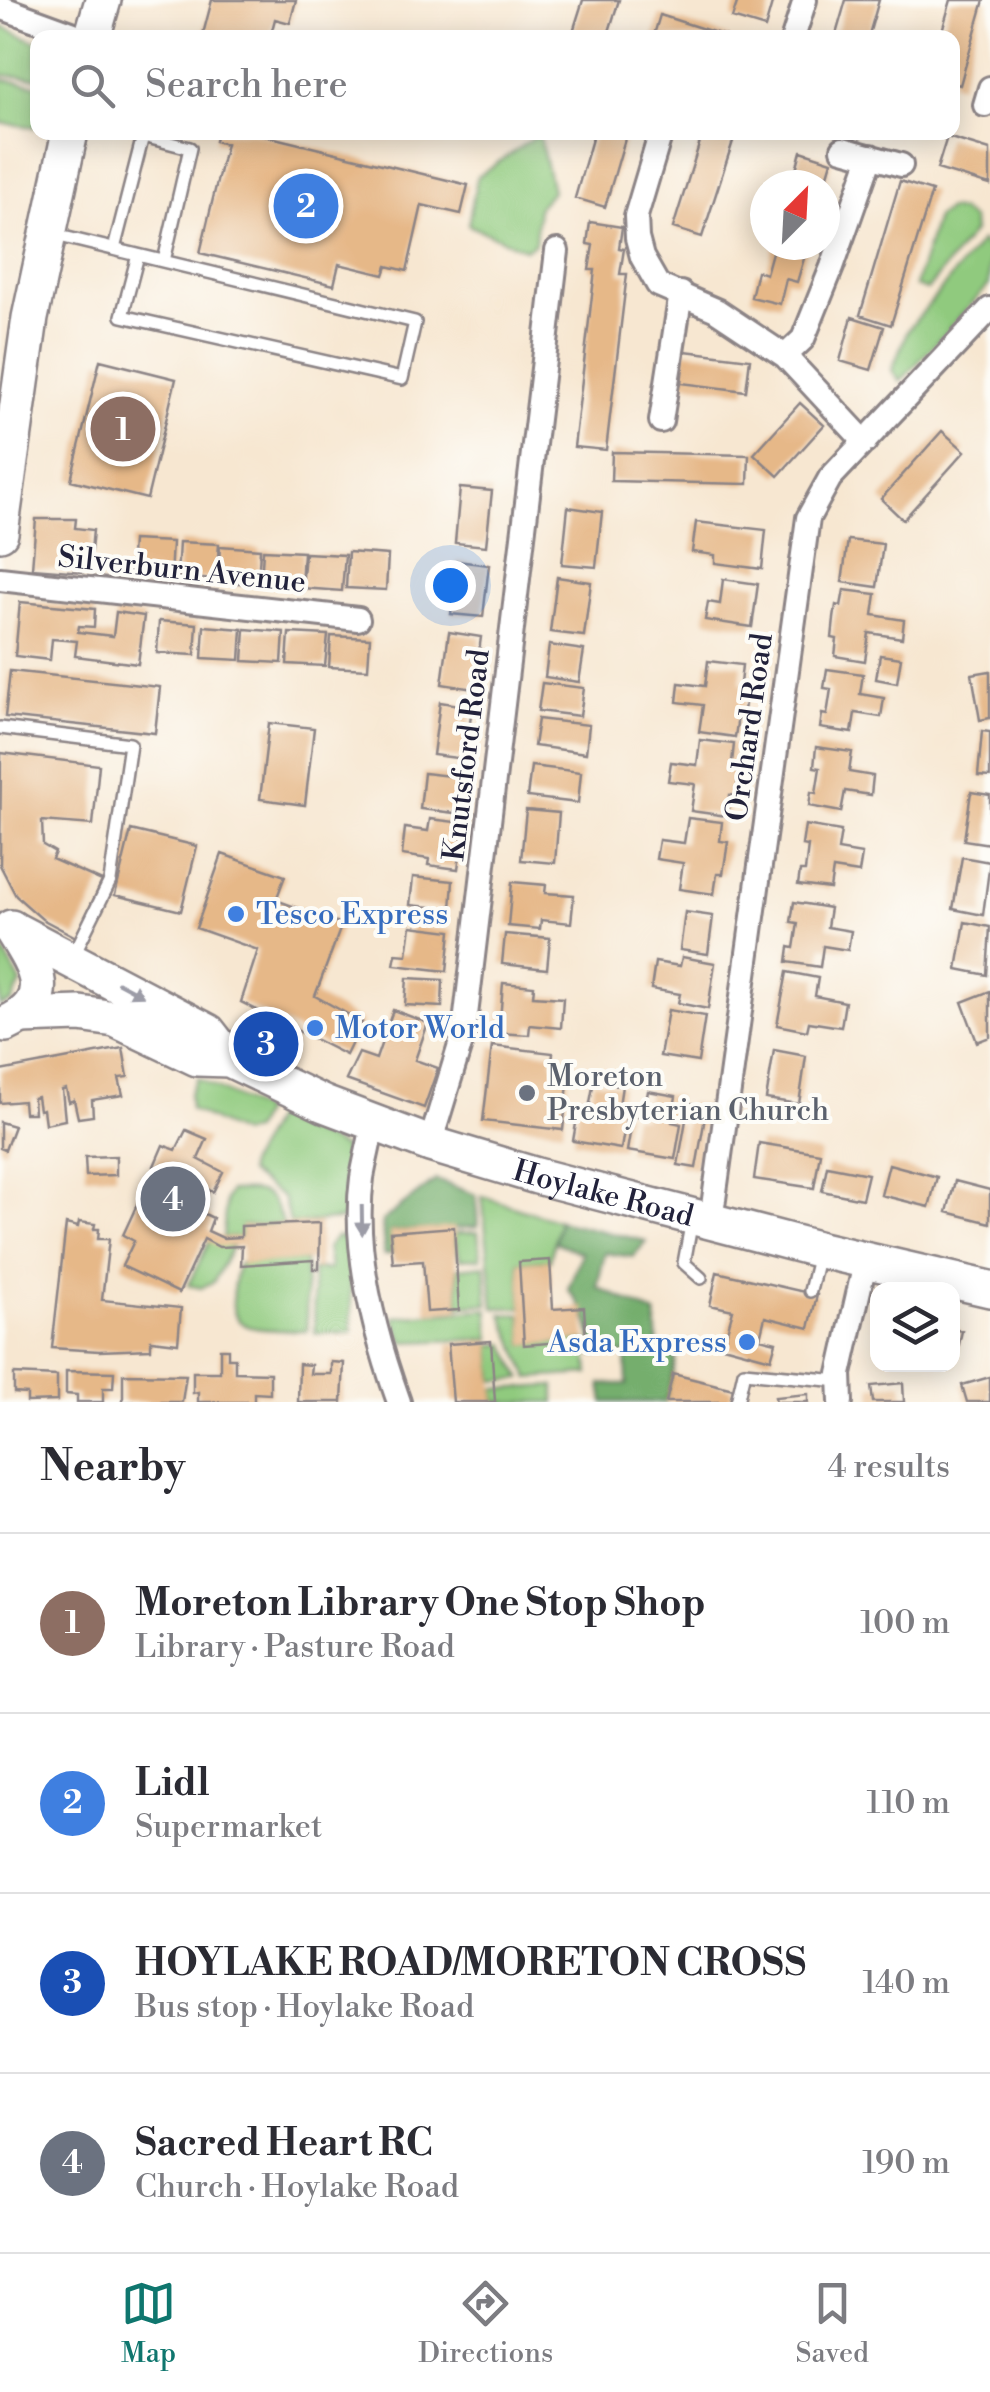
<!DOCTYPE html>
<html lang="en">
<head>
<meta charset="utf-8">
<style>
  body { margin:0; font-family:"Libre Bodoni",serif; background:#f2f2f3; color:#2b2b33 }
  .controls { position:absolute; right:30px; bottom:30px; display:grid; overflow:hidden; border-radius:20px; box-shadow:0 5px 25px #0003 }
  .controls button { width:90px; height:90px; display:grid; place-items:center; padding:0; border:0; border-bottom:2px solid #e1e1e2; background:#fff; color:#2b2b33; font:50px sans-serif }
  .compass { position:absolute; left:750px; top:170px; width:90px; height:90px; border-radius:50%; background:#fff; box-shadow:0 5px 25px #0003; rotate:24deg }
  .you { position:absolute; left:450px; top:585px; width:35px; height:35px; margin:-25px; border:8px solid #fff; border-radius:50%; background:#1a73e8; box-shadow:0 0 0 15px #1a73e833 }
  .badge { display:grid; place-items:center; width:65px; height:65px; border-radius:50%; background:#0f766e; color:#fff; font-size:32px; font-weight:700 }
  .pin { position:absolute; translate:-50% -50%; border:5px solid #fff; box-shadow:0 2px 10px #0006 }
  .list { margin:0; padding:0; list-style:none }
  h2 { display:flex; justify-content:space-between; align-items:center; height:130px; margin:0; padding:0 40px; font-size:42px }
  h2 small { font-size:32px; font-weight:400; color:#7c7c81 }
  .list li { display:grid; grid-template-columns:65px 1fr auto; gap:30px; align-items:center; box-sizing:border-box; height:180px; padding:0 40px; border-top:2px solid #e1e1e2 }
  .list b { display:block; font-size:38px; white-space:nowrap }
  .list p { margin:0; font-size:32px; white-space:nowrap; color:#7c7c81 }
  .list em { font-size:32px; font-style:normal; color:#7c7c81 }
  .icon { flex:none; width:55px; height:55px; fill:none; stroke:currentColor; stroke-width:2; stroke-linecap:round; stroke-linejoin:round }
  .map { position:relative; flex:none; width:990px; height:1402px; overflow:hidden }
  .search { position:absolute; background:#fff; box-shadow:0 5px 25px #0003; left:30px; right:30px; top:30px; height:110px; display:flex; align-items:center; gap:25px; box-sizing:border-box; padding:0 35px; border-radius:20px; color:#7c7c81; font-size:38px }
  .sheet { height:850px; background:#fff }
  nav { display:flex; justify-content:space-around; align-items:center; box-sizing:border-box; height:140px; border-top:2px solid #e1e1e2; background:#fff; font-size:28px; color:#7c7c81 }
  nav a { display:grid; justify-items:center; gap:5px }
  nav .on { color:#0f766e }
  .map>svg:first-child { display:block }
</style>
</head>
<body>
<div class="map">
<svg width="990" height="1402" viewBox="0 0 990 1402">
  <rect width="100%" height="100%" fill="#fdfcf7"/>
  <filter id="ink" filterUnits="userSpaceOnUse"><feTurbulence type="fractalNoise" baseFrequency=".01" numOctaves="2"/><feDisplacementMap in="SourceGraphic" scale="20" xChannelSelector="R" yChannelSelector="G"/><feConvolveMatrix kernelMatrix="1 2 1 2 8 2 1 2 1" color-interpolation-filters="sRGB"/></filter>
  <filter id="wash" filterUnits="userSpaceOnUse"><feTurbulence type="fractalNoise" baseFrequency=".0048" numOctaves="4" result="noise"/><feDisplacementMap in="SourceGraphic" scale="40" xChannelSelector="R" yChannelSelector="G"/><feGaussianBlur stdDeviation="2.25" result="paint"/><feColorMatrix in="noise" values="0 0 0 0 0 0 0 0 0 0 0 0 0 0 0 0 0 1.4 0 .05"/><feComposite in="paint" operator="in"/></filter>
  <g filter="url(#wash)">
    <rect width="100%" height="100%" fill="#f7e7d1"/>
    <!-- green -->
    <path fill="#90ca7e" stroke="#59765c" stroke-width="2.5" d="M0,26L37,42V78L0,75Z
      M0,79L37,85L36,127L0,123Z
      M539,134L552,191L538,207L535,243L525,249L468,225L477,177Z
      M948,209L960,211L972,220L973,232L927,290L915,286L936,218Z
      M981,241L990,254L989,285L900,382L892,370L908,330Z
      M0,944L21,983L12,1002L0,1006Z
      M197,1078L263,1111L253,1131L241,1134L190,1109L189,1094Z
      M274,1117L344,1148L346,1219L290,1224L283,1198L248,1173V1165Z
      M230,1191C266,1190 270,1189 283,1224L242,1226L241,1237L223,1238L226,1200Z
      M482,1196L559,1221L550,1260L519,1262L522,1308H494Z
      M478,1232L481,1258L460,1259L454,1233Z
      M335,1237H349L352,1332L315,1333L312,1270L330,1269L327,1248Z
      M210,1240L232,1247L214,1281L201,1288L188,1285Z
      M305,1260L307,1331C246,1328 220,1337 238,1264Z
      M485,1265L488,1304L459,1306L457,1268Z
      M488,1309L491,1339L403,1342L394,1317Z
      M502,1314L522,1315L524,1345L586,1340L589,1374L529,1378Z
      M505,1344L522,1379L494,1381L491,1345Z
      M555,1386V1402H495L494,1389Z"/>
    <!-- forest -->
    <path fill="#74ae6d" stroke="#4b6854" stroke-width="2.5" d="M436,1180L476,1195L478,1227L391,1232L392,1254L384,1255L382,1221Z
      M559,1221L646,1241L634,1257L605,1253L597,1287L656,1314L658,1349L676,1359L666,1402H604L601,1384H627L626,1354L593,1355C592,1328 586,1310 568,1289L582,1253L555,1242Z"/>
    <g id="blocks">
      <!-- building -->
      <path fill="#e6b888" d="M212,0H296L290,23L275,19L270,38H202Z
        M583,0H619L607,38H571Z
        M738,0H773L765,28L732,18Z
        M846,0H879L868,38H835Z
        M951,0H984L960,85L952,83V38H940Z
        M660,15L729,37V38H653Z
        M217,132H250L468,185L461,214L422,205L407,271L387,266L384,275L339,264L334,285L200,253L226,144L215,141Z
        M594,132H627L605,207L575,198Z
        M703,132H736L702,237L673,228Z
        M947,137L990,150V185L937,169Z
        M801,151L832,161L825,185H792Z
        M900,181L932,191L891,325L860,315Z
        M590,222L622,227L619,248L624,249L620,274H627L606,450L574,447L595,270H589L593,245L587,244Z
        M774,245H808L797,282L786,279L780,304L751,297L757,271L766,274Z
        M852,317L884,327L871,370L840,361Z
        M685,351L750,359L746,391L681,383Z
        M100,360L176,379L147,499L71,480Z
        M800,403L824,425L778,476L754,454Z
        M942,431L965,451L903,520L881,499Z
        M612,452L749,455L748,484L611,481Z
        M460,488L492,491L486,546L455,543Z
        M568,507L602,512L596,567L562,564Z
        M36,519H76L75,528L93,530L91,551L72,549L71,557L85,559L83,572L32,568Z
        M696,522L766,530L762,569L715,563V555L692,552Z
        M132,540L172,542L170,578L130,575Z
        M848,540L883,544L877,587L842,582Z
        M179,542L219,544L216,580L177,577Z
        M220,546L260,549L258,584L218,582Z
        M263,550L303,552L301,588L261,585Z
        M348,552L388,555L386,590L346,588Z
        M305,553L345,555L342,591L302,588Z
        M457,561L489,565L483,617L451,614Z
        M557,577L591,582L584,636L550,632Z
        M723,579L758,584L752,627L705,620L708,602L720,604Z
        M844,590L876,594L873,615L904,620L902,638L869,633L865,661L835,656L837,639L832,638L834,619L836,605L841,606Z
        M20,602L95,609L94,627L79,626L78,632L113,636L116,612L144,616L138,664L75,656L77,641L52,639L50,660L15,656Z
        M159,621L197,624L195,655L157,653Z
        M204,626L242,629L240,660L202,658Z
        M245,629L284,632L282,663L243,661Z
        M449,632L481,637L474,689L442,684Z
        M289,633L328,635L325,666L287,664Z
        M331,636L370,638L368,669L329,667Z
        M549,645L584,650L579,682L545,677Z
        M880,655L901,658L897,683L876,679Z
        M708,661L742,665L740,684L748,685L743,717L738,716L735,737L699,732L703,705L677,702L679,683L705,686Z
        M827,669L863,674L860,694L884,698L881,717L855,713L852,733L820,728L822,714L827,715L831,689L824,688Z
        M10,671L160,687L155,733L5,717Z
        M990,671V718L980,720L972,674Z
        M542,683L584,688L580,716L538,711Z
        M440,702L472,707L465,759L433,755Z
        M538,719L589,725L586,753L534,746Z
        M269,723L314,728L305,805L260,799Z
        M982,731L990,732V777L978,776Z
        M700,740L734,744L732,763L740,764L736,796L730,795L727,816L691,811L695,784L668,781L671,762L697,765Z
        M816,747L852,752L849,772L873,776L871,795L845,791L841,812L809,806L811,792L816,793L820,768L814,767Z
        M1,753L99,765L93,825L42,821L43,845L55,852L52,859L102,881L76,937L42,919L16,896L0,865Z
        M531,766L581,772L578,803L527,797Z
        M424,773L459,777L455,813L420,809Z
        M971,792L990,795V844L964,840Z
        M526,810L559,813L555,863L521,860Z
        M688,818L722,822L720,841L728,842L723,874H717L714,894L679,889L683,863L656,859L659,840L684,843Z
        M430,819L464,823L458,869L428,865L429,859L402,855L405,828L428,831Z
        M805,825L841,831L838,850L862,854L859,873L833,869L830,889L798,885L800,871H805L808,846L802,845Z
        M131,830L197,846L181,911L115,895Z
        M222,854L285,876L276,900L342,924L315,996L362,1022L346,1055L241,1002L258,950L196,928Z
        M962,857L990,862L983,915L953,909Z
        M413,877L453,881L451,909L410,905Z
        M512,882L546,885L545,893L574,895L571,923L541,920L540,929L508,926Z
        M794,902L830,908L827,927L851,931L848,950L823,946L820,967L787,962L789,947L794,948L798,923L791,922Z
        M685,912L713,916L708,954L680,950Z
        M965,922L990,927L987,975L957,969Z
        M411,926L451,931L447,971L394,965L396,954L407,955Z
        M505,934L550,938L547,969L502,964Z
        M682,957L715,963L708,1009L678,1003L680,994L651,989L655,962L680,966Z
        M787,972L818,978L815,996L845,1002L841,1027L809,1022L807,1031L777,1025Z
        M407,978L443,980L442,1007L405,1005Z
        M503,983L534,986L533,996L563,998L561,1028L530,1025L529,1035L499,1033Z
        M990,991V1037L977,1042L962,1002Z
        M393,1010L428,1023L415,1060L438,1068L424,1108L346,1080L359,1053L376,1059Z
        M668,1010L705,1016L698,1062L660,1056Z
        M492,1046L553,1053L552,1063L570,1065L563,1130L483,1121Z
        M123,1048L128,1077L119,1078L123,1095L92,1100L93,1116L78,1118L74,1100L69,1102L66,1089L62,1090L65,1120L45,1124L43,1109L39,1110L37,1097L33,1098L34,1113H24L23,1101L0,1103V1071Z
        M774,1050L806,1056L799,1104L766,1099Z
        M594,1081L622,1086L618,1112L627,1113L621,1149L573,1141L579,1106L589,1108Z
        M648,1091L676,1096L672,1122L681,1124L675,1159L627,1151L633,1116L643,1118Z
        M689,1103L707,1106L696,1168L678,1165Z
        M0,1122L14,1126L5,1150L0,1148Z
        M186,1130L207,1139L198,1159L223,1172L213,1192L209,1190L198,1211L213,1218L208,1231L223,1238L241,1237V1226L320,1223L319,1269H313V1260L241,1265L242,1246L219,1247L204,1239L179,1293L122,1266L134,1241L123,1235L140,1198L145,1200L159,1168L154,1166L163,1145L176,1150Z
        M759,1143L820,1153L814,1188L754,1179Z
        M116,1156V1175L86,1176L85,1157Z
        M889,1164L937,1177L929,1207L881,1195Z
        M827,1166L868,1174L862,1199L822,1191Z
        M955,1181L990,1190V1223L947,1212Z
        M79,1222L95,1224L94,1229H99L98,1239H109L102,1300L181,1308L178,1343L151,1340V1349L99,1351L52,1348L66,1224L78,1227Z
        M454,1227L459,1310L427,1312L423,1261L393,1263L390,1232Z
        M550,1260L553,1309L584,1307L586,1340L524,1345L519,1262Z
        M717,1272L817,1295L809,1328L765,1317L760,1338L776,1342L771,1359L723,1346L733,1310L710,1305Z
        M952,1329L962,1331L954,1366H952Z
        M491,1341L495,1402H453L448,1344Z
        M220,1349H228V1358H235V1372L270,1373V1394L254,1393V1402H198V1392L193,1393V1372H220Z
        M331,1362L344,1363L342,1402H298L299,1364L311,1365L310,1374H331Z
        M66,1371L114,1372L113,1388H103V1402H77V1395L66,1394Z
        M14,1374L57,1376V1401L27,1402V1394L14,1393Z
        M123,1374L186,1375L182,1402H123Z
        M673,1374L733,1389L730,1402H666Z
        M990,1377V1402H967L962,1385Z
        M903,1383L904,1402H873L871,1386Z
        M808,1394V1402H776L775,1397Z"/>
    </g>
  </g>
  <g filter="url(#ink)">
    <use href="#blocks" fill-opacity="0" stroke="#8c8486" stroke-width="2.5"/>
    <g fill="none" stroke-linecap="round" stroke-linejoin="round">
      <!-- lane casing -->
      <g stroke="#8c8486" stroke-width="16">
        <path id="lane" d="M51,234L415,322L402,379L122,316L138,255
          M114,249L143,136L190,148L164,261
          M0,728L130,744L110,881L74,954
          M692,1220L684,1263L701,1278
          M810,1291L819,1254
          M737,1402L744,1372L840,1381"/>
      </g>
      <!-- street casing -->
      <g stroke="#8c8486" stroke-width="28">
        <path id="street" d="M0,7L85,38
          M793,38L805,0
          M985,105L990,88
          M661,132L636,216L637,238L642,257L658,285L716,310L785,356L865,442
          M843,149L901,165
          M785,356L803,339L832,267L871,156
          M661,421L681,293
          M0,579L358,619
          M373,1124C370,1142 365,1160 362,1178C352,1250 375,1335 399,1402
          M430,1144L464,1032L557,251
          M711,1221L808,518L830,478L990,309
          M841,1402L840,1374L866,1259"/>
      </g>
      <!-- primary casing -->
      <g stroke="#8c8486" stroke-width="40">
        <g id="primary">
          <path d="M92,38L103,0"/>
          <path d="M0,533L30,318L70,132"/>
          <path d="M12,929L208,1032L229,1059"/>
          <path id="s1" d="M22,1016L80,1014L115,1019L197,1058L229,1059L324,1104L430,1144L537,1176L821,1250L990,1289"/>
          <path d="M6,1024C59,999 34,965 11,928"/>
        </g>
      </g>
      <!-- lane -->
      <use href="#lane" stroke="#fff" stroke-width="11"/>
      <!-- street -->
      <use href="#street" stroke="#fff" stroke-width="22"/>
      <!-- primary -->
      <use href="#primary" stroke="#fff" stroke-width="35"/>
    </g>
    <!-- one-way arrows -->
    <defs><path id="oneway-solid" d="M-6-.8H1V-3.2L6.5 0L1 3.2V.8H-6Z" transform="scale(2.5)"/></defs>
    <g fill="#9c9ca7">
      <use href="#oneway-solid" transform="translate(130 989) rotate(28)"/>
      <use href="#oneway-solid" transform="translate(362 1220) rotate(89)"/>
    </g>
  </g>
  <!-- markers -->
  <g fill="#3f7fe0" stroke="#fdfcf7" stroke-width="4">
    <circle cx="236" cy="914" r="10"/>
    <circle cx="315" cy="1028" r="10"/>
    <circle cx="747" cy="1342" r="10"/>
  </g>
  <circle fill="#6b7280" stroke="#fdfcf7" stroke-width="4" cx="527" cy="1093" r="10"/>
  <g text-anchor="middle" stroke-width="8" stroke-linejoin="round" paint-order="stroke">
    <!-- street labels -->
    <g font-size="30" fill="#22223b" stroke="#fdfcf7">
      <text transform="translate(182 569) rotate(6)" y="10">Silverburn Avenue</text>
      <text transform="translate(749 727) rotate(-82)" y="10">Orchard Road</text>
      <text transform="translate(466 755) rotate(-83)" y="10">Knutsford Road</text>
      <text dy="10" stroke="none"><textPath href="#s1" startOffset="615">Hoylake Road</textPath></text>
    </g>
    <!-- shop labels -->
    <g font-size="30" fill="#366cbe" stroke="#fdfcf7" text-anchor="start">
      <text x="256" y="924">Tesco Express</text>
      <text x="335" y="1038">Motor World</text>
      <text x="727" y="1352" text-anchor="end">Asda Express</text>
    </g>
    <!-- worship labels -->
    <g font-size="30" fill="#5b616d" stroke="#fdfcf7" text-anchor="start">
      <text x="547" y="1086">Moreton<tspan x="547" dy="34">Presbyterian Church</tspan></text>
    </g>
  </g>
</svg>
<div class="controls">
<button><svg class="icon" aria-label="layers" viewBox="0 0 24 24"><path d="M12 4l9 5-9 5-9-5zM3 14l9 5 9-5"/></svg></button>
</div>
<svg class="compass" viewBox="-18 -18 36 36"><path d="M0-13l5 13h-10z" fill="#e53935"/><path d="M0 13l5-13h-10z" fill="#7c7c81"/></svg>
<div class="you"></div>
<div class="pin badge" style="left:123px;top:429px;background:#8d6e63">1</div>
<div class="pin badge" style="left:306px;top:206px;background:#3f7fe0">2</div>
<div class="pin badge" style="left:266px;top:1044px;background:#1a4fb4">3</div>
<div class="pin badge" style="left:173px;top:1199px;background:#6b7280">4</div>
<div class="search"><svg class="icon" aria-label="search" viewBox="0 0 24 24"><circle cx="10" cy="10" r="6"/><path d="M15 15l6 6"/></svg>Search here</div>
</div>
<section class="sheet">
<h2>Nearby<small>4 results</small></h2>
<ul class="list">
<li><span class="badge" style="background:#8d6e63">1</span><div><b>Moreton Library One Stop Shop</b><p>Library · Pasture Road</p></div><em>100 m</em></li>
<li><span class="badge" style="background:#3f7fe0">2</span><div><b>Lidl</b><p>Supermarket</p></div><em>110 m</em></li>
<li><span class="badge" style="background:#1a4fb4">3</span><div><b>HOYLAKE ROAD/MORETON CROSS</b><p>Bus stop · Hoylake Road</p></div><em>140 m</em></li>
<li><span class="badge" style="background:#6b7280">4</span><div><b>Sacred Heart RC</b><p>Church · Hoylake Road</p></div><em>190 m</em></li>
</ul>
</section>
<nav>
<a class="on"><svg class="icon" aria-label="map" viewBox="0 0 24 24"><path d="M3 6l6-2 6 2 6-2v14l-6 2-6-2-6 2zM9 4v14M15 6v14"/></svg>Map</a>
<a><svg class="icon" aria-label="directions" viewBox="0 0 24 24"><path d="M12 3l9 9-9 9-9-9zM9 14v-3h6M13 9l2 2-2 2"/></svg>Directions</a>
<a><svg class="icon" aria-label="saved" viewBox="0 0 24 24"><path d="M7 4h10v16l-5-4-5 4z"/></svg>Saved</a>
</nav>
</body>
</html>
